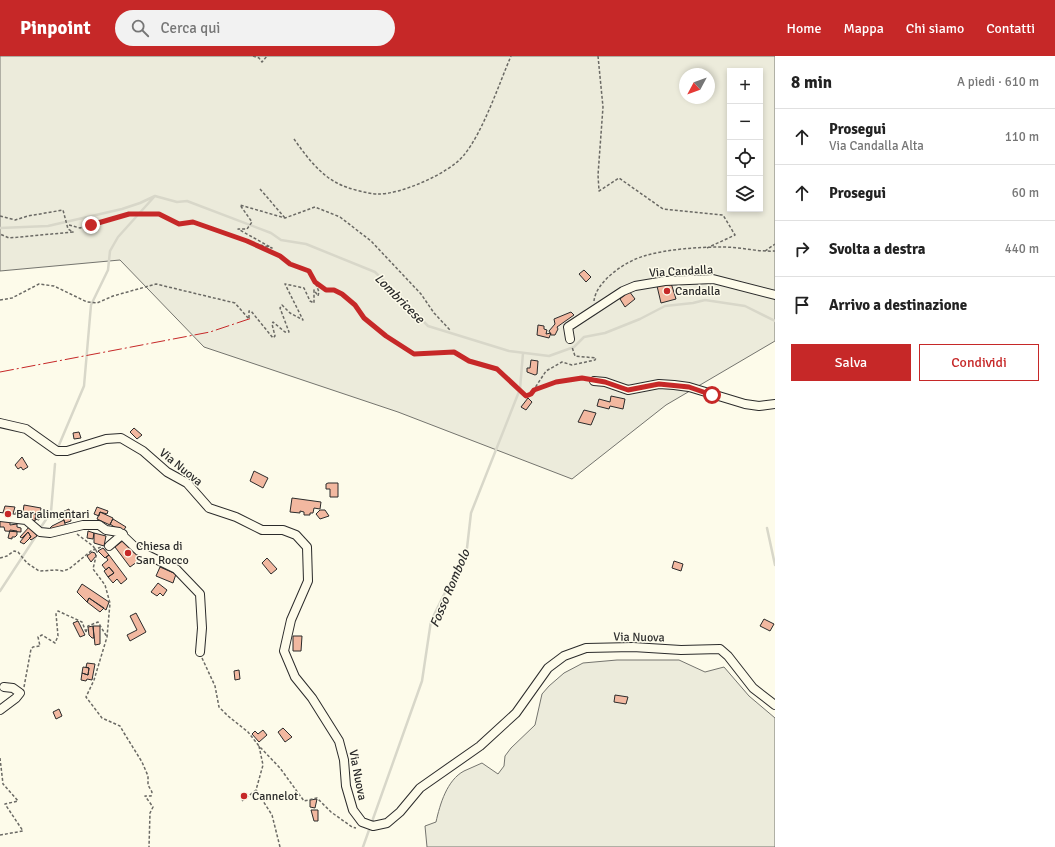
<!DOCTYPE html>
<html lang="it">
<head>
<meta charset="utf-8">
<style>
  body { margin:0; font-family:Signika,sans-serif; background:#f2f2f2; color:#222 }
  .controls { position:absolute; right:12px; top:12px; display:grid; overflow:hidden; border-radius:0px; box-shadow:0 2px 6px #0003 }
  .controls button { width:36px; height:36px; display:grid; place-items:center; padding:0; border:0; border-bottom:1px solid #e0e0e0; background:#fff; color:#222; font:20px sans-serif }
  .compass { position:absolute; left:679px; top:12px; width:36px; height:36px; border-radius:50%; background:#fff; box-shadow:0 2px 6px #0003; rotate:229deg }
  .stop { position:absolute; width:12px; height:12px; margin:-9px; border:3px solid #c62828; border-radius:50%; background:#fff }
  .stop.end { background:#c62828; border-color:#fff; box-shadow:0 1px 4px #0008 }
  .list { margin:0; padding:0; list-style:none }
  h2 { display:flex; justify-content:space-between; align-items:center; height:52px; margin:0; padding:0 16px; font-size:17px }
  h2 small { font-size:13px; font-weight:400; color:#767676 }
  .list li { display:grid; grid-template-columns:26px 1fr auto; gap:12px; align-items:center; box-sizing:border-box; height:56px; padding:0 16px; border-top:1px solid #e0e0e0 }
  .list b { display:block; font-size:15px; white-space:nowrap }
  .list p { margin:0; font-size:13px; white-space:nowrap; color:#767676 }
  .list em { font-size:13px; font-style:normal; color:#767676 }
  .actions { display:flex; gap:8px; padding:12px 16px }
  .actions a { flex:1; padding:9px 0; border:1px solid #c62828; border-radius:0px; text-align:center; font-size:14px; color:#c62828 }
  .actions .main { background:#c62828; color:#fff }
  .icon { flex:none; width:22px; height:22px; fill:none; stroke:currentColor; stroke-width:2; stroke-linecap:round; stroke-linejoin:round }
  .map { position:relative; flex:none; width:775px; height:791px; overflow:hidden }
  header { display:flex; align-items:center; gap:24px; box-sizing:border-box; height:56px; padding:0 20px; background:#c62828; color:#fff }
  header strong { font-size:19px }
  nav { display:flex; gap:22px; margin-inline-start:auto; font-size:14px }
  .search { width:280px; height:36px; background:#f2f2f2; display:flex; align-items:center; gap:10px; box-sizing:border-box; padding:0 14px; border-radius:22px; color:#767676; font-size:15px }
  main { display:flex }
  aside { flex:1; background:#fff }
  .map>svg:first-child { display:block }
</style>
</head>
<body>
<header>
<strong>Pinpoint</strong>
<div class="search"><svg class="icon" aria-label="search" viewBox="0 0 24 24"><circle cx="10" cy="10" r="6"/><path d="M15 15l6 6"/></svg>Cerca qui</div>
<nav><a>Home</a><a>Mappa</a><a>Chi siamo</a><a>Contatti</a></nav>
</header>
<main>
<div class="map">
<svg width="775" height="791" viewBox="0 0 775 791">
  <rect width="100%" height="100%" fill="#fdfbea"/>
  <!-- green -->
  <path fill="#ecebdb" stroke="#74746e" fill-rule="evenodd" d="M0,0H775V285L666,349L572,423L398,356L204,291L120,204L0,215ZM730,15H760V153H730ZM685,18H709V42H685Z
    M617,604H679L705,616L724,611L749,640L775,662V791H427L425,770L436,766C440,748 447,724 464,715C470,712 476,710 482,707L498,718L504,710L505,700L511,692L535,669L542,638L549,630L564,617L583,607Z"/>
  <g fill="none" stroke-linecap="round" stroke-linejoin="round">
    <!-- stream -->
    <path stroke="#d8d7c9" stroke-width="2.5" d="M0,172L48,170L122,153L140,147L155,140L177,146L187,145L271,177L281,184L306,188L375,216L428,270L509,295L549,300L574,291L584,281L605,277L640,263L665,250L693,247L705,244L745,250L775,265
      M59,389L84,330L91,249L108,214L110,195L118,181L154,141
      M767,472L775,509
      M39,474L51,456L55,408
      M0,535L36,480
      M363,791L422,625L431,565L467,492L471,457L520,333L523,297"/>
  </g>
  <!-- building -->
  <path fill="#f2b8a0" stroke="#2b2b2b" d="M584,214L591,221L586,226L579,218Z
    M671,227L676,243L661,247L657,230Z
    M629,235L635,243L625,251L620,243Z
    M571,256L574,259L557,271L558,273L555,279H551L549,275L555,268L554,263Z
    M538,269L544,270V273L547,274L546,278L551,277L549,282L537,279Z
    M531,304L538,305L537,318L535,319L527,316V312H530Z
    M611,340L625,343L623,353L610,350L609,353L597,350L599,343L610,346Z
    M528,342L532,346L526,354L521,351Z
    M584,354L596,357L591,369L578,366Z
    M134,372L142,379L137,383L130,376Z
    M79,376L81,382L74,383L73,377Z
    M22,401L28,411L23,414L21,411L18,413L15,409Z
    M254,415L268,422L263,432L250,425Z
    M328,427H338V441H330V433H326V428Z
    M292,442L321,446L320,453L314,452L313,457H310V459H304V456L300,455V457L290,456Z
    M24,449L41,452L39,464L35,463L36,458L23,456Z
    M5,450L15,451L12,461L2,460Z
    M97,451L108,455L107,458L100,456L99,460L94,458Z
    M69,453L71,465L65,467L63,462L58,463L56,459Z
    M320,454H325L329,460L320,463L316,458Z
    M16,456L36,458L35,465L14,461Z
    M100,456L113,462L110,469L97,463Z
    M0,462L10,463V469L17,468V471L21,472V476L5,475L4,471H0Z
    M113,463L126,471L122,476L110,468Z
    M64,464L66,472L50,476V472L52,470Z
    M30,470L37,480L31,484L29,482L31,481L28,476L22,482L20,481Z
    M10,474L17,475V479L15,481H12V483L8,482Z
    M88,475L94,477L93,483L87,482Z
    M28,476L31,481L24,488L20,486Z
    M94,477L106,480L104,490L94,487Z
    M125,483L141,503L130,511L115,491Z
    M103,492L109,499L105,502L98,495Z
    M92,496L95,497L96,500L91,506L87,500Z
    M109,499L127,523L121,528L117,523L113,527L108,521L114,517L109,511L106,514L102,509L108,504L106,501Z
    M267,502L277,513L271,518L262,507Z
    M674,505L683,508L681,515L672,512Z
    M109,511L114,517L108,521L104,515Z
    M160,511L176,518L173,527L156,520Z
    M158,527L167,534L163,540L160,537L157,540L151,536Z
    M82,528L109,546L106,554L89,542L87,546L77,536Z
    M89,542L104,552L100,556L87,546Z
    M136,557L146,576L130,585L127,579L137,574L130,560Z
    M764,563L774,568L770,575L760,570Z
    M78,565L85,579L80,581L73,567Z
    M93,570L94,582H92L89,579L88,571Z
    M93,570H100V588L95,589Z
    M293,580H302L301,595H293Z
    M87,607L95,608L92,624L87,623L86,625L81,624L82,617L88,619L89,612L86,611Z
    M83,611L89,612L88,619L82,617Z
    M239,614L240,623L235,624L234,615Z
    M615,639L628,641L626,648L614,646Z
    M59,653L62,660L56,663L53,656Z
    M283,672L292,681L285,686L278,676Z
    M263,674L267,679L259,686L252,678L255,675L258,678Z
    M317,743L315,752L310,751V744Z
    M311,754H318V765H314Z"/>
  <g fill="none" stroke-linecap="round" stroke-linejoin="round">
    <!-- minor casing -->
    <g stroke="#2b2b2b" stroke-width="10">
      <path id="minor" d="M570,283L568,271L623,235L635,230L665,225L713,223L775,239
        M594,325L605,326L628,334L659,328L674,329L689,331L745,348L759,350L775,348
        M0,367L26,373L57,395H67L106,383L121,382L143,395L167,416L187,427L209,452L236,461L262,474H283L296,479L307,491L308,525L291,564L284,595L295,621L312,642L339,685L344,704L346,730L353,754L362,766L373,770L387,767L400,756L420,732L480,690L516,657L548,612L564,600L586,592L633,591L681,594L720,593L728,600L753,632L775,649
        M0,461L26,464L40,476L50,477L83,469H99L106,474L119,476L139,495L176,513L200,538L202,572L200,596
        M109,490L123,478
        M0,654L16,642L20,637L13,632L4,631"/>
    </g>
    <!-- path -->
    <path stroke="#6a6964" stroke-width="1.5" stroke-dasharray="3 2" stroke-linecap="butt" d="M253,0L259,2L262,6L267,0
      M598,0L603,51L598,119L599,135L619,122L663,153L723,159L735,179L707,192
      M294,83C306,100 320,119 339,128C346,132 369,138 377,138C400,139 450,117 464,99C483,76 499,28 511,0
      M260,133L285,162
      M0,160L15,164L28,160L63,154L68,173L73,176L9,182L0,178
      M69,169L80,172L114,161L147,157L159,158L179,168L193,166L247,185L280,200L290,208L309,215L315,226
      M256,189L257,188L272,192L238,173H247L252,166L240,149L285,162L315,151L340,161L371,185L421,238L434,257L450,274
      M765,195L775,188
      M0,244L12,242L39,228L54,230L87,246L97,247L113,240L156,228L235,247L249,263V255H251L273,282L275,280L272,268L273,266L285,276H289L280,252L282,249L290,257L303,264L285,228L304,232L310,245L314,247V234L318,240L319,236L315,226L326,234H334L342,238L355,249L364,262L386,280L415,298L453,296L469,305L497,313L525,340L531,338L546,315L562,306L572,309L595,304L596,302L575,300L572,291
      M594,245C596,225 626,205 644,200C668,193 698,191 723,191C741,191 757,196 775,195
      M534,334L556,326L586,323
      M77,478L93,490L97,496L93,513L105,529L110,547L107,581L94,624L86,641L102,662L120,670L124,677L142,706L148,720V729L152,736L151,740H145L153,751L150,757L149,791
      M0,502L7,500L14,495L18,496L27,507L39,515L56,514L63,515L69,513L91,495L101,491
      M86,576L88,570L98,566L107,581
      M202,602L215,630L219,651L228,660L248,676L259,690
      M24,631L31,593L33,591L40,590L38,581L42,579L55,587L58,580L56,558L58,555L82,566L86,576
      M0,702L3,728L18,745L5,748L23,775L0,779
      M242,745L256,734
      M280,791L272,759L256,734L263,709L259,690L280,712L304,745L317,742L331,756L352,771L356,772"/>
    <!-- minor -->
    <use href="#minor" stroke="#fdfbea" stroke-width="8"/>
    <!-- power -->
    <path stroke="#c62828" stroke-width="1" stroke-dasharray="14 3 2 3" stroke-linecap="butt" d="M0,316L210,276L252,262"/>
  </g>
  <g fill="none" stroke-linecap="round" stroke-linejoin="round">
    <!-- route -->
    <path stroke="#c62828" stroke-width="5" d="M91,169L129,158H159L179,168L193,166L247,185L280,200L290,208L309,215L315,226L326,234H334L342,238L355,249L364,262L386,280L414,298L454,296L469,305L497,313L526,340L531,338L534,334L556,326L582,322L605,326L628,334L659,328L689,331L712,339"/>
  </g>
  <!-- markers -->
  <g fill="#c62828" stroke="#fdfbea" stroke-width="1.5">
    <circle cx="667" cy="235" r="4"/>
    <circle cx="8" cy="458" r="4"/>
    <circle cx="128" cy="497" r="4"/>
    <circle cx="244" cy="740" r="4"/>
  </g>
  <g text-anchor="middle" stroke-width="3" stroke-linejoin="round" paint-order="stroke">
    <!-- street labels -->
    <g font-size="12" fill="#2b2b2b" stroke="#fdfbea">
      <text transform="translate(681 215) rotate(-3)" y="4">Via Candalla</text>
      <text transform="translate(181 411) rotate(39)" y="4">Via Nuova</text>
      <text transform="translate(639 581) rotate(1)" y="4">Via Nuova</text>
      <text transform="translate(358 719) rotate(79)" y="4">Via Nuova</text>
    </g>
    <!-- poi labels -->
    <g font-size="12" fill="#2b2b2b" stroke="#fdfbea" text-anchor="start">
      <text x="675" y="239">Candalla</text>
      <text x="16" y="462">Bar alimentari</text>
      <text x="136" y="494">Chiesa di<tspan x="136" dy="14">San Rocco</tspan></text>
      <text x="252" y="744">Cannelot</text>
    </g>
    <!-- water labels -->
    <g font-size="13" font-style="italic" fill="#2b2b2b" stroke="#fdfbea">
      <text transform="translate(400 242) rotate(45)" y="5">Lombricese</text>
      <text transform="translate(449 532) rotate(-67)" y="5">Fosso Rombolo</text>
    </g>
  </g>
</svg>
<div class="controls">
<button>+</button>
<button>−</button>
<button><svg class="icon" aria-label="locate" viewBox="0 0 24 24"><circle cx="12" cy="12" r="6"/><path d="M12 2v4M12 18v4M2 12h4M18 12h4"/></svg></button>
<button><svg class="icon" aria-label="layers" viewBox="0 0 24 24"><path d="M12 4l9 5-9 5-9-5zM3 14l9 5 9-5"/></svg></button>
</div>
<svg class="compass" viewBox="-18 -18 36 36"><path d="M0-13l5 13h-10z" fill="#e53935"/><path d="M0 13l5-13h-10z" fill="#767676"/></svg>
<div class="stop" style="left:712px;top:339px"></div>
<div class="stop end" style="left:91px;top:169px"></div>
</div>
<aside>
<h2>8 min<small>A piedi · 610 m</small></h2>
<ul class="list">
<li><svg class="icon" aria-label="ahead" viewBox="0 0 24 24"><path d="M12 20V5M6 11l6-6 6 6"/></svg><div><b>Prosegui</b><p>Via Candalla Alta</p></div><em>110 m</em></li>
<li><svg class="icon" aria-label="ahead" viewBox="0 0 24 24"><path d="M12 20V5M6 11l6-6 6 6"/></svg><div><b>Prosegui</b></div><em>60 m</em></li>
<li><svg class="icon" aria-label="right" viewBox="0 0 24 24"><path d="M7 20v-9h11M14 6l5 5-5 5"/></svg><div><b>Svolta a destra</b></div><em>440 m</em></li>
<li><svg class="icon" aria-label="arrive" viewBox="0 0 24 24"><path d="M6 21V4h12l-3 4 3 4H6"/></svg><div><b>Arrivo a destinazione</b></div></li>
</ul>
<div class="actions"><a class="main">Salva</a><a>Condividi</a></div>
</aside>
</main>
</body>
</html>
